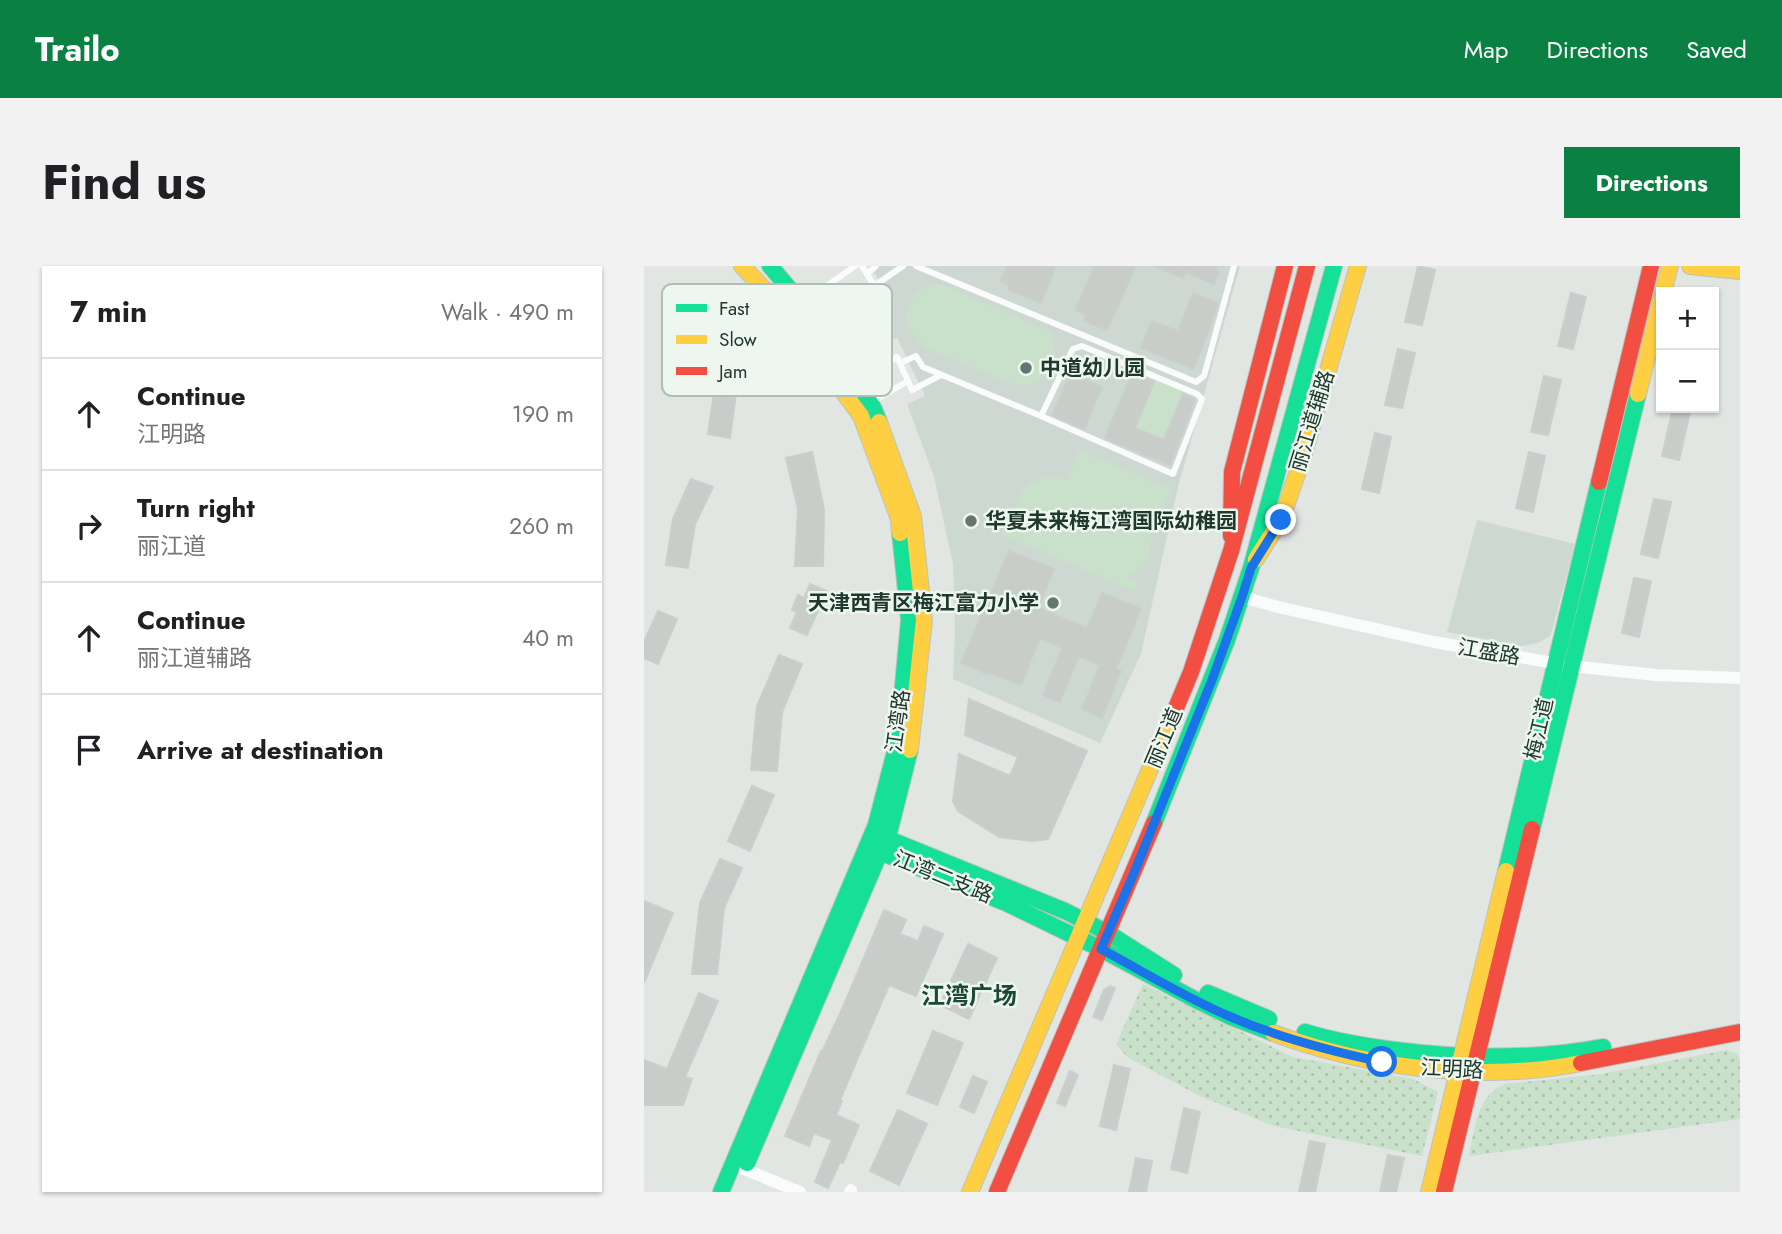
<!DOCTYPE html>
<html lang="en">
<head>
<meta charset="utf-8">
<style>
  body { margin:0; font-family:Jost,"Noto Sans SC",sans-serif; background:#f2f2f2; color:#202124 }
  .controls { position:absolute; right:21px; top:21px; display:grid; overflow:hidden; border-radius:0px; box-shadow:0 2px 5px #0004 }
  .controls button { width:63px; height:63px; display:grid; place-items:center; padding:0; border:0; border-bottom:2px solid #e0e0e0; background:#fff; color:#202124; font:35px sans-serif }
  .stop { position:absolute; width:21px; height:21px; margin:-16px; border:5px solid #1a73e8; border-radius:50%; background:#fff }
  .stop.end { background:#1a73e8; border-color:#fff; box-shadow:0 2px 7px #0008 }
  .list { margin:0; padding:0; list-style:none }
  h2 { display:flex; justify-content:space-between; align-items:center; height:91px; margin:0; padding:0 28px; font-size:30px }
  h2 small { font-size:23px; font-weight:400; color:#757577 }
  .list li { display:grid; grid-template-columns:46px 1fr auto; gap:21px; align-items:center; box-sizing:border-box; height:112px; padding:0 28px; border-top:2px solid #e0e0e0 }
  .list b { display:block; font-size:26px; white-space:nowrap }
  .list p { margin:0; font-size:23px; white-space:nowrap; color:#757577 }
  .list em { font-size:23px; font-style:normal; color:#757577 }
  .icon { flex:none; width:38px; height:38px; fill:none; stroke:currentColor; stroke-width:2; stroke-linecap:round; stroke-linejoin:round }
  .map { position:relative; flex:none; width:1096px; height:926px; overflow:hidden; border-radius:0px }
  header { display:flex; align-items:center; gap:42px; box-sizing:border-box; height:98px; padding:0 35px; background:#0b8043; color:#fff }
  header strong { font-size:33px }
  nav { display:flex; gap:38px; margin-inline-start:auto; font-size:24px }
  .intro { display:flex; align-items:center; justify-content:space-between; box-sizing:border-box; height:168px; padding:0 42px }
  h1 { margin:0; font-size:49px }
  .button { padding:18px 32px; border-radius:0px; background:#0b8043; color:#fff; font-size:24px; font-weight:700 }
  main { display:flex; gap:42px; padding:0 42px }
  aside { flex:1; background:#fff; border-radius:0px; box-shadow:0 2px 5px #0004 }
  .map>svg:first-child { display:block }
</style>
</head>
<body>
<header>
<strong>Trailo</strong>
<nav><a>Map</a><a>Directions</a><a>Saved</a></nav>
</header>
<div class="intro"><h1>Find us</h1><a class="button">Directions</a></div>
<main>
<aside>
<h2>7 min<small>Walk · 490 m</small></h2>
<ul class="list">
<li><svg class="icon" aria-label="ahead" viewBox="0 0 24 24"><path d="M12 20V5M6 11l6-6 6 6"/></svg><div><b>Continue</b><p>江明路</p></div><em>190 m</em></li>
<li><svg class="icon" aria-label="right" viewBox="0 0 24 24"><path d="M7 20v-9h11M14 6l5 5-5 5"/></svg><div><b>Turn right</b><p>丽江道</p></div><em>260 m</em></li>
<li><svg class="icon" aria-label="ahead" viewBox="0 0 24 24"><path d="M12 20V5M6 11l6-6 6 6"/></svg><div><b>Continue</b><p>丽江道辅路</p></div><em>40 m</em></li>
<li><svg class="icon" aria-label="arrive" viewBox="0 0 24 24"><path d="M6 21V4h12l-3 4 3 4H6"/></svg><div><b>Arrive at destination</b></div></li>
</ul>
</aside>
<div class="map">
<svg width="1096" height="926" viewBox="0 0 1096 926">
  <defs>
    <pattern id="grass-dots" width="8" height="8" patternUnits="userSpaceOnUse" patternTransform="scale(1.75)"><rect width="8" height="8" fill="#c9e0cb"/><path d="M2 2h.1M6 6h.1" fill="none" stroke="#acc1af" stroke-width="1.8" stroke-linecap="round"/></pattern>
  </defs>
  <rect width="100%" height="100%" fill="#e1e6e3"/>
  <!-- built -->
  <path fill="#ced8d2" d="M225,0H596L534,221L497,388L456,477L309,413L311,367L309,298L290,211L263,138L281,130L253,72L227,82L214,61L250,35Z
    M833,254L931,278L909,361L906,370L894,377L878,380L803,366Z"/>
  <!-- grass -->
  <path fill="url(#grass-dots)" d="M499,718L649,791L769,813L794,826L778,890L630,860L556,830L483,791L472,778Z
    M1083,784L1093,788L1096,794V853L825,890C831,864 832,829 861,818L958,808Z"/>
  <!-- garden -->
  <path fill="#c9e0cb" d="M297,18L407,66C417,97 403,124 367,118L280,81L273,73L264,60V55H262V50L269,30L278,22Z
    M511,113L540,126L520,174L491,162Z
    M436,184L527,223L514,252L491,243C494,246 498,248 500,251C515,271 506,303 483,311L493,316L490,325L358,269L362,260L373,263C359,233 394,201 423,214Z"/>
  <!-- building -->
  <path fill="#c8cdca" stroke="#c9cfcc" stroke-width="2" d="M363,0H412L397,37L364,24L366,19L357,15Z
    M450,0H492L463,64L440,55L443,49L432,44Z
    M510,0H573L572,4L575,6L570,18L542,6L539,12Z
    M774,0L791,4L778,59L761,56Z
    M549,27L574,37L569,54L549,103L497,82L508,55L534,65Z
    M927,27L942,31L929,83L914,80Z
    M80,60L94,113L86,172L64,168L72,113L59,65Z
    M754,83L771,87L758,142L741,139Z
    M488,107L510,116L491,162L520,174L539,128L551,134L526,199L461,172Z
    M426,108L458,121L440,163L408,149Z
    M900,110L917,114L904,169L887,166Z
    M1029,142H1047L1035,194L1018,190Z
    M731,167L747,171L735,227L718,223Z
    M168,186L180,243L179,300H151L154,243L142,192Z
    M885,186L901,190L889,246L872,242Z
    M47,213L69,221L51,258L44,302L22,299L29,253Z
    M1010,233L1027,236L1014,292L997,288Z
    M365,285L410,303L394,342L443,362L458,327L497,343L472,403L477,405L458,452L438,443L456,399L435,390L416,436L399,429L418,382L396,372L377,419L344,406L343,408L317,397Z
    M990,312L1007,315L995,371L978,367Z
    M166,318L183,325L163,369L146,362L153,346L148,344L154,329L160,332Z
    M14,345L33,353L14,398L0,392V376Z
    M135,389L158,398L138,446L133,505L107,504L113,440Z
    M325,433L443,485L404,573L388,575L355,571L314,545L309,535L315,488L366,510L374,491L321,469Z
    M108,520L130,529L106,585L84,575Z
    M76,593L98,602L80,642L73,708H48L56,637Z
    M0,635L29,647L0,717Z
    M240,644L262,654L256,668L274,675L280,660L299,668L272,730L245,719L196,834L198,835L192,849L215,859L199,897L196,896L184,922L171,916L188,874L170,867L165,880L141,870L177,785L178,786L199,741Z
    M324,678L353,692L325,753L296,739Z
    M466,720L471,722L458,754L449,751L460,724Z
    M55,727L74,735L41,811L48,813L39,839H0V794L23,803Z
    M289,765L319,777L293,839L263,827Z
    M470,799L486,803L472,864L456,860Z
    M426,805L434,809L421,840L413,837Z
    M329,810L343,816L330,847L316,841Z
    M540,842L556,846L543,907L527,903Z
    M254,844L283,858L255,919L226,905Z
    M666,875L681,878L671,926H655Z
    M744,889L760,892L752,926H736Z
    M492,892L508,895L502,926H485Z"/>
  <g fill="none" stroke-linecap="round" stroke-linejoin="round">
    <!-- fast casing -->
    <g stroke="#bac3be" stroke-width="18">
      <path id="fast" d="M126,0L180,63L230,143L235,156
        M510,557L583,374L607,302L690,0
        M888,563L994,128
        M233,573L242,572L421,645L464,667L530,709
        M230,579L236,586L362,637L457,683L552,734L587,751L629,767
        M862,605L955,216
        M564,727L625,753
        M661,766C690,775 720,780 751,784C821,793 889,794 959,781
        M103,897L246,563L266,484
        M77,926L232,559L254,474L265,354L256,267"/>
    </g>
    <!-- slow casing -->
    <g stroke="#bac3be" stroke-width="18">
      <path id="slow" d="M98,0L137,41L217,150L255,253L256,267
        M1046,0L1096,5
        M1019,26L1026,0
        M994,128L1017,34
        M235,156L269,250L280,354L266,484
        M612,293L637,254L659,191L714,0
        M629,767C723,802 838,817 937,797
        M326,926L532,442
        M785,926L862,605"/>
    </g>
    <!-- jam casing -->
    <g stroke="#bac3be" stroke-width="18">
      <path id="jam" d="M955,216L1007,0
        M587,270L588,206L641,0
        M532,442L547,406L587,285L663,0
        M937,797L1096,766
        M353,926L510,557
        M800,926L888,563"/>
    </g>
    <!-- lane -->
    <path stroke="#fafbfb" stroke-width="6" d="M272,0L552,116L560,110L590,0
      M223,8L232,0
      M230,20L259,0
      M160,36L211,0
      M181,63L232,23L218,0
      M256,97L272,90L279,101L397,150L429,83L438,80L553,128L558,133L529,208L397,150
      M216,114L253,91L264,115L228,136
      M264,115L268,124L297,109"/>
    <!-- street -->
    <path stroke="#fafbfb" stroke-width="12" d="M598,331L634,341L790,376L927,400L1012,409L1096,412
      M100,903L156,926
      M206,926L207,924"/>
    <!-- fast -->
    <use href="#fast" stroke="#16e098" stroke-width="16"/>
    <!-- slow -->
    <use href="#slow" stroke="#ffcf43" stroke-width="16"/>
    <!-- jam -->
    <use href="#jam" stroke="#f24e42" stroke-width="16"/>
  </g>
  <g fill="none" stroke-linecap="round" stroke-linejoin="round">
    <!-- route -->
    <path stroke="#1a73e8" stroke-width="9" d="M637,254L607,302L598,331L568,414L490,607L457,683C500,706 542,732 587,751C636,772 686,785 738,796"/>
  </g>
  <!-- markers -->
  <g fill="#64766d" stroke="#eef6f0" stroke-width="2.5">
    <circle cx="382" cy="102" r="7"/>
    <circle cx="327" cy="255" r="7"/>
    <circle cx="409" cy="337" r="7"/>
  </g>
  <g text-anchor="middle" stroke-width="5" stroke-linejoin="round" paint-order="stroke">
    <!-- poi labels -->
    <g font-size="21" font-weight="bold" fill="#20392d" stroke="#eef6f0" text-anchor="start">
      <text x="396" y="109">中道幼儿园</text>
      <text x="341" y="262">华夏未来梅江湾国际幼稚园</text>
      <text x="395" y="344" text-anchor="end">天津西青区梅江富力小学</text>
    </g>
    <!-- street labels -->
    <g font-size="21" fill="#20392d" stroke="#eef6f0">
      <text transform="translate(668 155) rotate(-73)" y="7">丽江道辅路</text>
      <text transform="translate(845 386) rotate(10)" y="7">江盛路</text>
      <text transform="translate(254 455) rotate(-82)" y="7">江湾路</text>
      <text transform="translate(895 463) rotate(-77)" y="7">梅江道</text>
      <text transform="translate(520 472) rotate(-67)" y="7">丽江道</text>
      <text transform="translate(299 611) rotate(22)" y="7">江湾二支路</text>
      <text transform="translate(808 803) rotate(3)" y="7">江明路</text>
    </g>
    <!-- quarter labels -->
    <g font-size="24" font-weight="bold" fill="#1c4a35" stroke="#eef6f0">
      <text x="325" y="738">江湾广场</text>
    </g>
  </g>
  <!-- legend -->
  <rect x="18" y="18" width="230" height="112" rx="10" fill="#eef6f0" stroke="#b0bdb6" stroke-width="2"/>
  <rect x="32" y="38" width="31" height="8" fill="#16e098"/>
  <rect x="32" y="69" width="31" height="9" fill="#ffcf43"/>
  <rect x="32" y="101" width="31" height="8" fill="#f24e42"/>
  <g font-size="19" fill="#20392d">
    <text x="75" y="49">Fast</text>
    <text x="75" y="80">Slow</text>
    <text x="75" y="112">Jam</text>
  </g>
</svg>
<div class="controls">
<button>+</button>
<button>−</button>
</div>
<div class="stop" style="left:738px;top:796px"></div>
<div class="stop end" style="left:637px;top:254px"></div>
</div>
</main>
</body>
</html>
